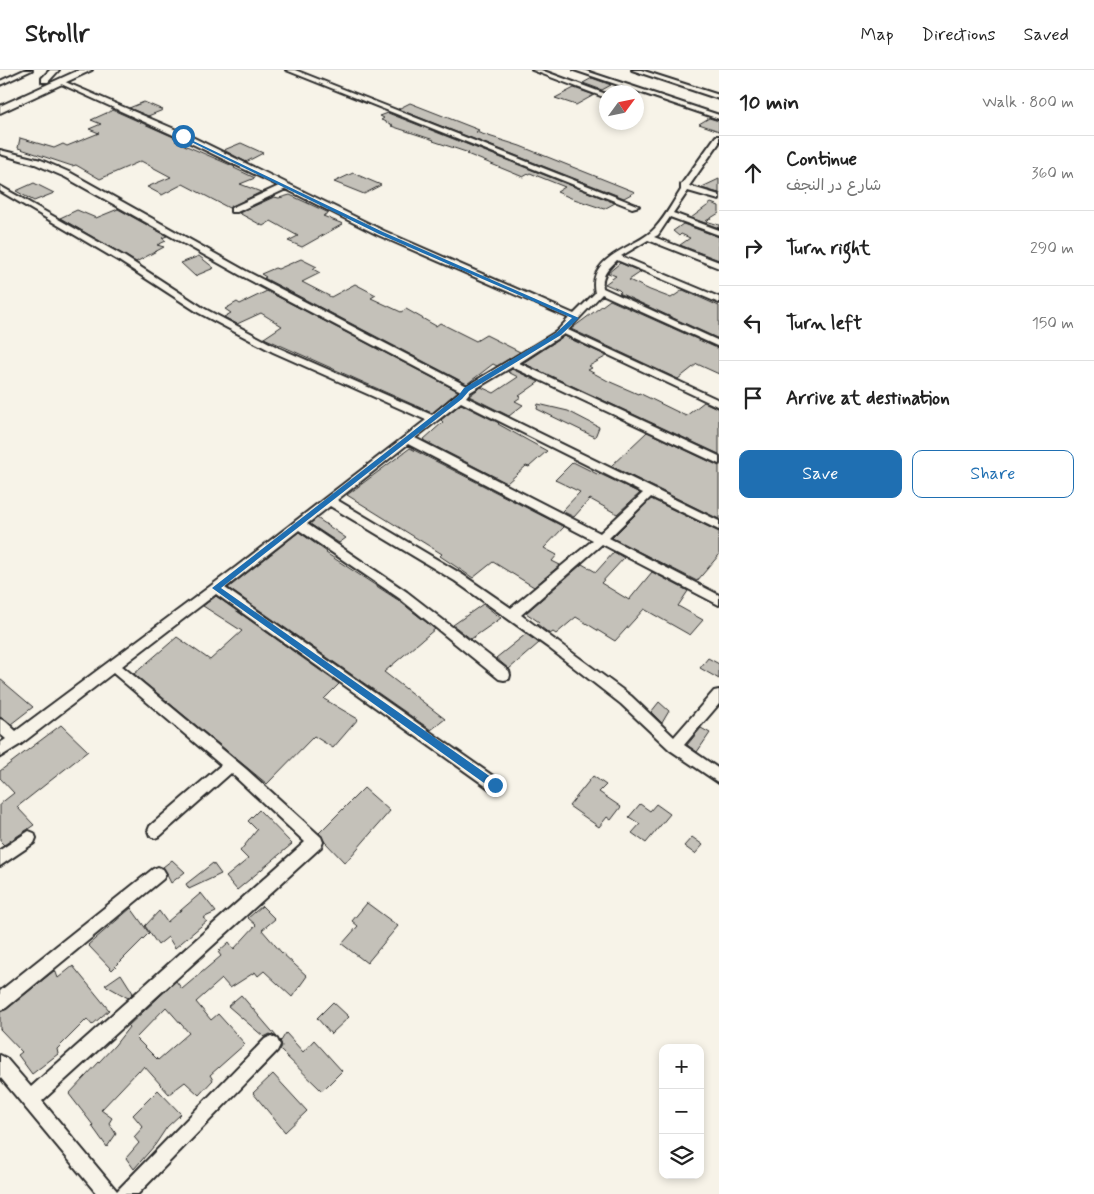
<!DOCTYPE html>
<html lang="en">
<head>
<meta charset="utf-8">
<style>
  body { margin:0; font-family:Mynerve,"Playpen Sans Arabic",sans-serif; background:#f6f6f6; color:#222 }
  .controls { position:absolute; right:15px; bottom:15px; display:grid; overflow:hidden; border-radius:10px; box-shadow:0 2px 8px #0003 }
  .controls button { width:45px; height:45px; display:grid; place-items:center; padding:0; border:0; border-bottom:1px solid #e0e0e0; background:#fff; color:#222; font:25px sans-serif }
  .compass { position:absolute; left:599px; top:15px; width:45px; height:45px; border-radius:50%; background:#fff; box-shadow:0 2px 8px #0003; rotate:57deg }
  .stop { position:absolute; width:15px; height:15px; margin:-11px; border:4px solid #1f6fb2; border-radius:50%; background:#fff }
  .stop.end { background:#1f6fb2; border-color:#fff; box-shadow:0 1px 5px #0008 }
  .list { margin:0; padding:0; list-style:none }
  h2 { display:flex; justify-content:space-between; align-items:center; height:65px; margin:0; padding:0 20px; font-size:21px }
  h2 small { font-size:16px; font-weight:400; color:#767676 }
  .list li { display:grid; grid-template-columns:32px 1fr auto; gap:15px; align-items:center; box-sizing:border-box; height:75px; padding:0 20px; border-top:1px solid #e0e0e0 }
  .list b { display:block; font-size:19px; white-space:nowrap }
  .list p { margin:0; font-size:16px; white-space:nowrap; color:#767676 }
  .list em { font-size:16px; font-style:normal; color:#767676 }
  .actions { display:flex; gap:10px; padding:15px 20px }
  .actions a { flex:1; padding:11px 0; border:1px solid #1f6fb2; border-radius:10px; text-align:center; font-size:18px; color:#1f6fb2 }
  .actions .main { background:#1f6fb2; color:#fff }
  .icon { flex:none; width:28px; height:28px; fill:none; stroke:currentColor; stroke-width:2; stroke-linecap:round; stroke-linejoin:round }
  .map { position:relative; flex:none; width:719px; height:1124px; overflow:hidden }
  header { display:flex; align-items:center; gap:30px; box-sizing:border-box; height:70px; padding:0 25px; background:#fff; border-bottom:1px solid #e0e0e0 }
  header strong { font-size:24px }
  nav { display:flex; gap:28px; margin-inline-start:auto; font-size:18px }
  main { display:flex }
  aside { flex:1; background:#fff }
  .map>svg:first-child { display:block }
</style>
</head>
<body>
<header>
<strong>Strollr</strong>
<nav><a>Map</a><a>Directions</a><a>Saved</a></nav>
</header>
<main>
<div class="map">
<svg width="719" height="1124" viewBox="0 0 719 1124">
  <rect width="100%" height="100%" fill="#f7f3e8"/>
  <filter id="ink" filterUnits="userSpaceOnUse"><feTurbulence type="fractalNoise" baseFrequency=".02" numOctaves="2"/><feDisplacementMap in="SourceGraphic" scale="10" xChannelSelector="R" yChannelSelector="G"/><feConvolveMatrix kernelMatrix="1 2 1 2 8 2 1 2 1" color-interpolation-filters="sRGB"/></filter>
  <g filter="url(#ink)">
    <!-- building -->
    <path fill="#c4c1b9" stroke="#2b2b2b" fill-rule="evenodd" d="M592,8L611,15L602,20L583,13Z
      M574,18L594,25L576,35L555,28Z
      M144,32L163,40L148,46L129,38Z
      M410,33L479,60L476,62L520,76L635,122L624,128L398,39Z
      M113,40L178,69L175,71L235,97L234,98L255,108L240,114L261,122L229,138L183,114L162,125L147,117L171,107L141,91L100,109L76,95L72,96L18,78L20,68L54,78L63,74L67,76L99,63L89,59L101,54L91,50Z
      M388,43L615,133L604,139L571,128L557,122L565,117L530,103L523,107L467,84L469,83L433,71L434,70L391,56L393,55L381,50L384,48L380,46Z
      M709,48L719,51V61L699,54Z
      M241,73L263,83L246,92L224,80Z
      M353,103L381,115L364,124L334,112Z
      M719,109V123L701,118L702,117Z
      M34,113L54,123L34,131L16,121Z
      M290,125L329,143L323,146L343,154L302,177L288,171L298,166L271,151L263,156L239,143L274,127L279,128Z
      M711,133L719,136V143L706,151L719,155V158L691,148Z
      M118,139L167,166L162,168L166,171L157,175L164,177L136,192L60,148L77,140L96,148Z
      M683,154L719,167V190L680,175L690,168L681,164L679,166L673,161Z
      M199,186L214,198L195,206L181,193Z
      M301,189L317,197L313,199L320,203L302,212L331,227L355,214L376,225L371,228L401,242L406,239L436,256L440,253L476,271L486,265L520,282L497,296L493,294L467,314L264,208L266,207L261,204L275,198L278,199Z
      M620,193L641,202L629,210L650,220L671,228L683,220L719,236V269L619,223L621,222L619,220L605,214L616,206L608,203Z
      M267,221L458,321L432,343L264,268L282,256L261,243L237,254L224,247L231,243L225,239L237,232L240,234Z
      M610,230L719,279V304L697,294L678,309L571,259Z
      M564,266L607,286L589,296L592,298L588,300L608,311L638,324L639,323L686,346L704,332L719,339V384L523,293Z
      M512,299L539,312L519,326L521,327L515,331L523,335L509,346L469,326L481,317L494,323L518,307L508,302Z
      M461,334L499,353L498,354L547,381L529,397L526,396L507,413L423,370L443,352L441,350Z
      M538,334L568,341L599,357L595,367L537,339Z
      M647,362L719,396V449L611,396Z
      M410,378L564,457L544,478L557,485L552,491L560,495L534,517L493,492L473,508L440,486L442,484L347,425Z
      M573,392L599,405L600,404L640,423L617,444L590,429L574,447L562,441L580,422L555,410Z
      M651,429L719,462V485L697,511L612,468Z
      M317,448L346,468L339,473L310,454Z
      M299,462L327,482L326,483L398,530L435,559L384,602L445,649L431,660L228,518Z
      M614,482L624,488L601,513L629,530L652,502L688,521L678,536L703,550L690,565L644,539L615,571L576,547L556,564L553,562L550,564L537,554L539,552L526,543L582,494L596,502Z
      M216,526L339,614L324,629L358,649L333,678L314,666L267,714L134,604L177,567L210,590L242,561L203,536Z
      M483,534L501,548L471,569L453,555Z
      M526,564L539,573L509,599L496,588Z
      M708,588L719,594V609L700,598Z
      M0,609L33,637L11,654L0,647Z
      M659,632L669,641L662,653L651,642Z
      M61,655L88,681L17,737L34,755L4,775L0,771V734L14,723L0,708V701Z
      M701,658L710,663L697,682L687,675Z
      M593,706L606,715L599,722L621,737L611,750L607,747L599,757L569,736Z
      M364,718L390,741L345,793L325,772L319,763Z
      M640,734L650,741L656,734L670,744L646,773L632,763L640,754L629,747Z
      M259,740L292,774L237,820L226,807L248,789L240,781L257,760L248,751Z
      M692,767L703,775L695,784L684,776Z
      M172,790L185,802L171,813L163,797Z
      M213,793L221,804L189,819L186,814Z
      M201,823L216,842L203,848L207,851L175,878L168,867L158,875L145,856L159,841L167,852Z
      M367,833L398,856L367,893L342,874L358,856L352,851Z
      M262,836L275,849L262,860L281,882L307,906L292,927L264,901L258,906L255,902L230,918L222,909L196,932L211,950L218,944L245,974L210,1005L213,1010L199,1025L185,1012L169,1024L144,996L139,1002L138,1001L101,1040L112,1048L109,1053L116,1064L107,1077L92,1056L93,1055L69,1024L115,975L129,957L128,956L176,911L182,919L221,886L218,882L229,872L234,879L256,855L248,848ZM166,937L189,963L158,990L136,968Z
      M131,838L149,863L112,900L88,875Z
      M73,896L109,940L92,955L87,949L57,979L58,984L32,1004L18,985L22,982L0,959V942L7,939L55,900L58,908Z
      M121,904L133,923L128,928L105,915Z
      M241,925L277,967L270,964L264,967L228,936Z
      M333,932L349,947L331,964L317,948Z
      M286,963L303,982L314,970L342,1001L322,1021L280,980L282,976L280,970L281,971Z
      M273,1004L307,1041L285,1062L253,1023Z
      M158,1020L181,1044L167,1057L155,1075L134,1099L126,1088L139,1073L134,1067L143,1057L133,1045Z"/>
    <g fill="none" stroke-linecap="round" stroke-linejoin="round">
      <!-- minor casing -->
      <g stroke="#2b2b2b" stroke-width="4">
        <path id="minor" d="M24,0H32L0,15V11Z
          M286,0H295L639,136L632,138Z
          M532,0H541L606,24V28Z
          M574,0H583L719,45V49Z
          M632,0H641L719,25V29Z
          M59,11H63L186,64L384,161L574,244L595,223C587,187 631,179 651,162C662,153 673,132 681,120V115L716,66H719V73L689,116L719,125V130L688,121L673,143L719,160V165L670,147L658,165L654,167L719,192V198L648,170L621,186L719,227V233L617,190C608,199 601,205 603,218L719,271V277L602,224L568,260L719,330V337L564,264L519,293L719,386V394L512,297L470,322L466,327L719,451V460L651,427L609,468L719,525V535L602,474L521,545L631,626L674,667L714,621L719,620V634L684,675L719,699V713L670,680L621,634L549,578L455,511L330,436L307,454L407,522L509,601L510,605L509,609L504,610L499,609L399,528L299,460L225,518L500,711L502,715L500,719L495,721L490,719L216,524L122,596L246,699L321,767L323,772L321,777L42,1031L117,1121L265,969L271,966L277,969L280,975L277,981L138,1124H97L0,1007V985L6,988L31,1017L305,772L231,703L160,766L155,768L150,766L148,761L150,756L221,695L113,603L21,674L0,687V673L6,669L0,664V649L5,651L16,661L236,497L426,350L273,282L199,243L119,191L0,121V116L125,187L205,239L279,278L432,345L461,321L240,205L65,107L35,94L0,84V80L41,90L71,103L246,201L467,316L556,262L569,248L378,165L286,119L237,142H231V138L279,116L180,68L59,13ZM461,332L643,423L600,463L415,368ZM408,374L593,470L511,538L463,505L337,430Z
          M29,761L34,763L36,768L34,773L0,796V780Z
          M158,797L163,799L166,804L163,809L6,938L0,940V921L153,799Z"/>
      </g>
      <!-- secondary casing -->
      <g stroke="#2b2b2b" stroke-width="4">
        <path id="secondary" d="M50,0H59L48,12H42V8Z"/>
      </g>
      <!-- trunk casing -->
      <g stroke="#2b2b2b" stroke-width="4">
        <path id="trunk" d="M79,0H92L0,43V36Z"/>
      </g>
      <!-- minor -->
      <use href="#minor" fill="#f7f3e8" fill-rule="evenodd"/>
      <!-- secondary -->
      <use href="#secondary" fill="#f7f3e8" fill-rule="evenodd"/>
      <!-- trunk -->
      <use href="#trunk" fill="#f7f3e8" fill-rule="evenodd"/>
    </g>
  </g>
  <!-- route -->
  <path fill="#1f6fb2" d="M181,65L383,162L579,248L561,265L469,321L462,329L221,518L498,712V718H491L212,518L458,326L464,318L556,263L572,248L379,164L181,67Z"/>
</svg>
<div class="controls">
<button>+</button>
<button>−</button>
<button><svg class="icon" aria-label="layers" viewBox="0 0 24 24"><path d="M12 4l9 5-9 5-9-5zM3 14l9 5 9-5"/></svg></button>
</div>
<svg class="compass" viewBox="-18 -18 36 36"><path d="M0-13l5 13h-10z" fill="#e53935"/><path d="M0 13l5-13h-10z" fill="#767676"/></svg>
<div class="stop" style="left:183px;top:66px"></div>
<div class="stop end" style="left:495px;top:715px"></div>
</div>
<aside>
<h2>10 min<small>Walk · 800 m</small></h2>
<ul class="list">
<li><svg class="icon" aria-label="ahead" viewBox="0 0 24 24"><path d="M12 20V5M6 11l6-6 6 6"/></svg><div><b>Continue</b><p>شارع در النجف</p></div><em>360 m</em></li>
<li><svg class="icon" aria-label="right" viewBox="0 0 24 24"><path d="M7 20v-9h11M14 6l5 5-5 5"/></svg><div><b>Turn right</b></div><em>290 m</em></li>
<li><svg class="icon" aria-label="left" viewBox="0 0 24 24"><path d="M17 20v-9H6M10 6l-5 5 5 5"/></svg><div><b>Turn left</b></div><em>150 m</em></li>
<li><svg class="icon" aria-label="arrive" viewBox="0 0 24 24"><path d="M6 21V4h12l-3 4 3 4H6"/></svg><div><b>Arrive at destination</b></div></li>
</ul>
<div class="actions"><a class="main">Save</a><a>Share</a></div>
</aside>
</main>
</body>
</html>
